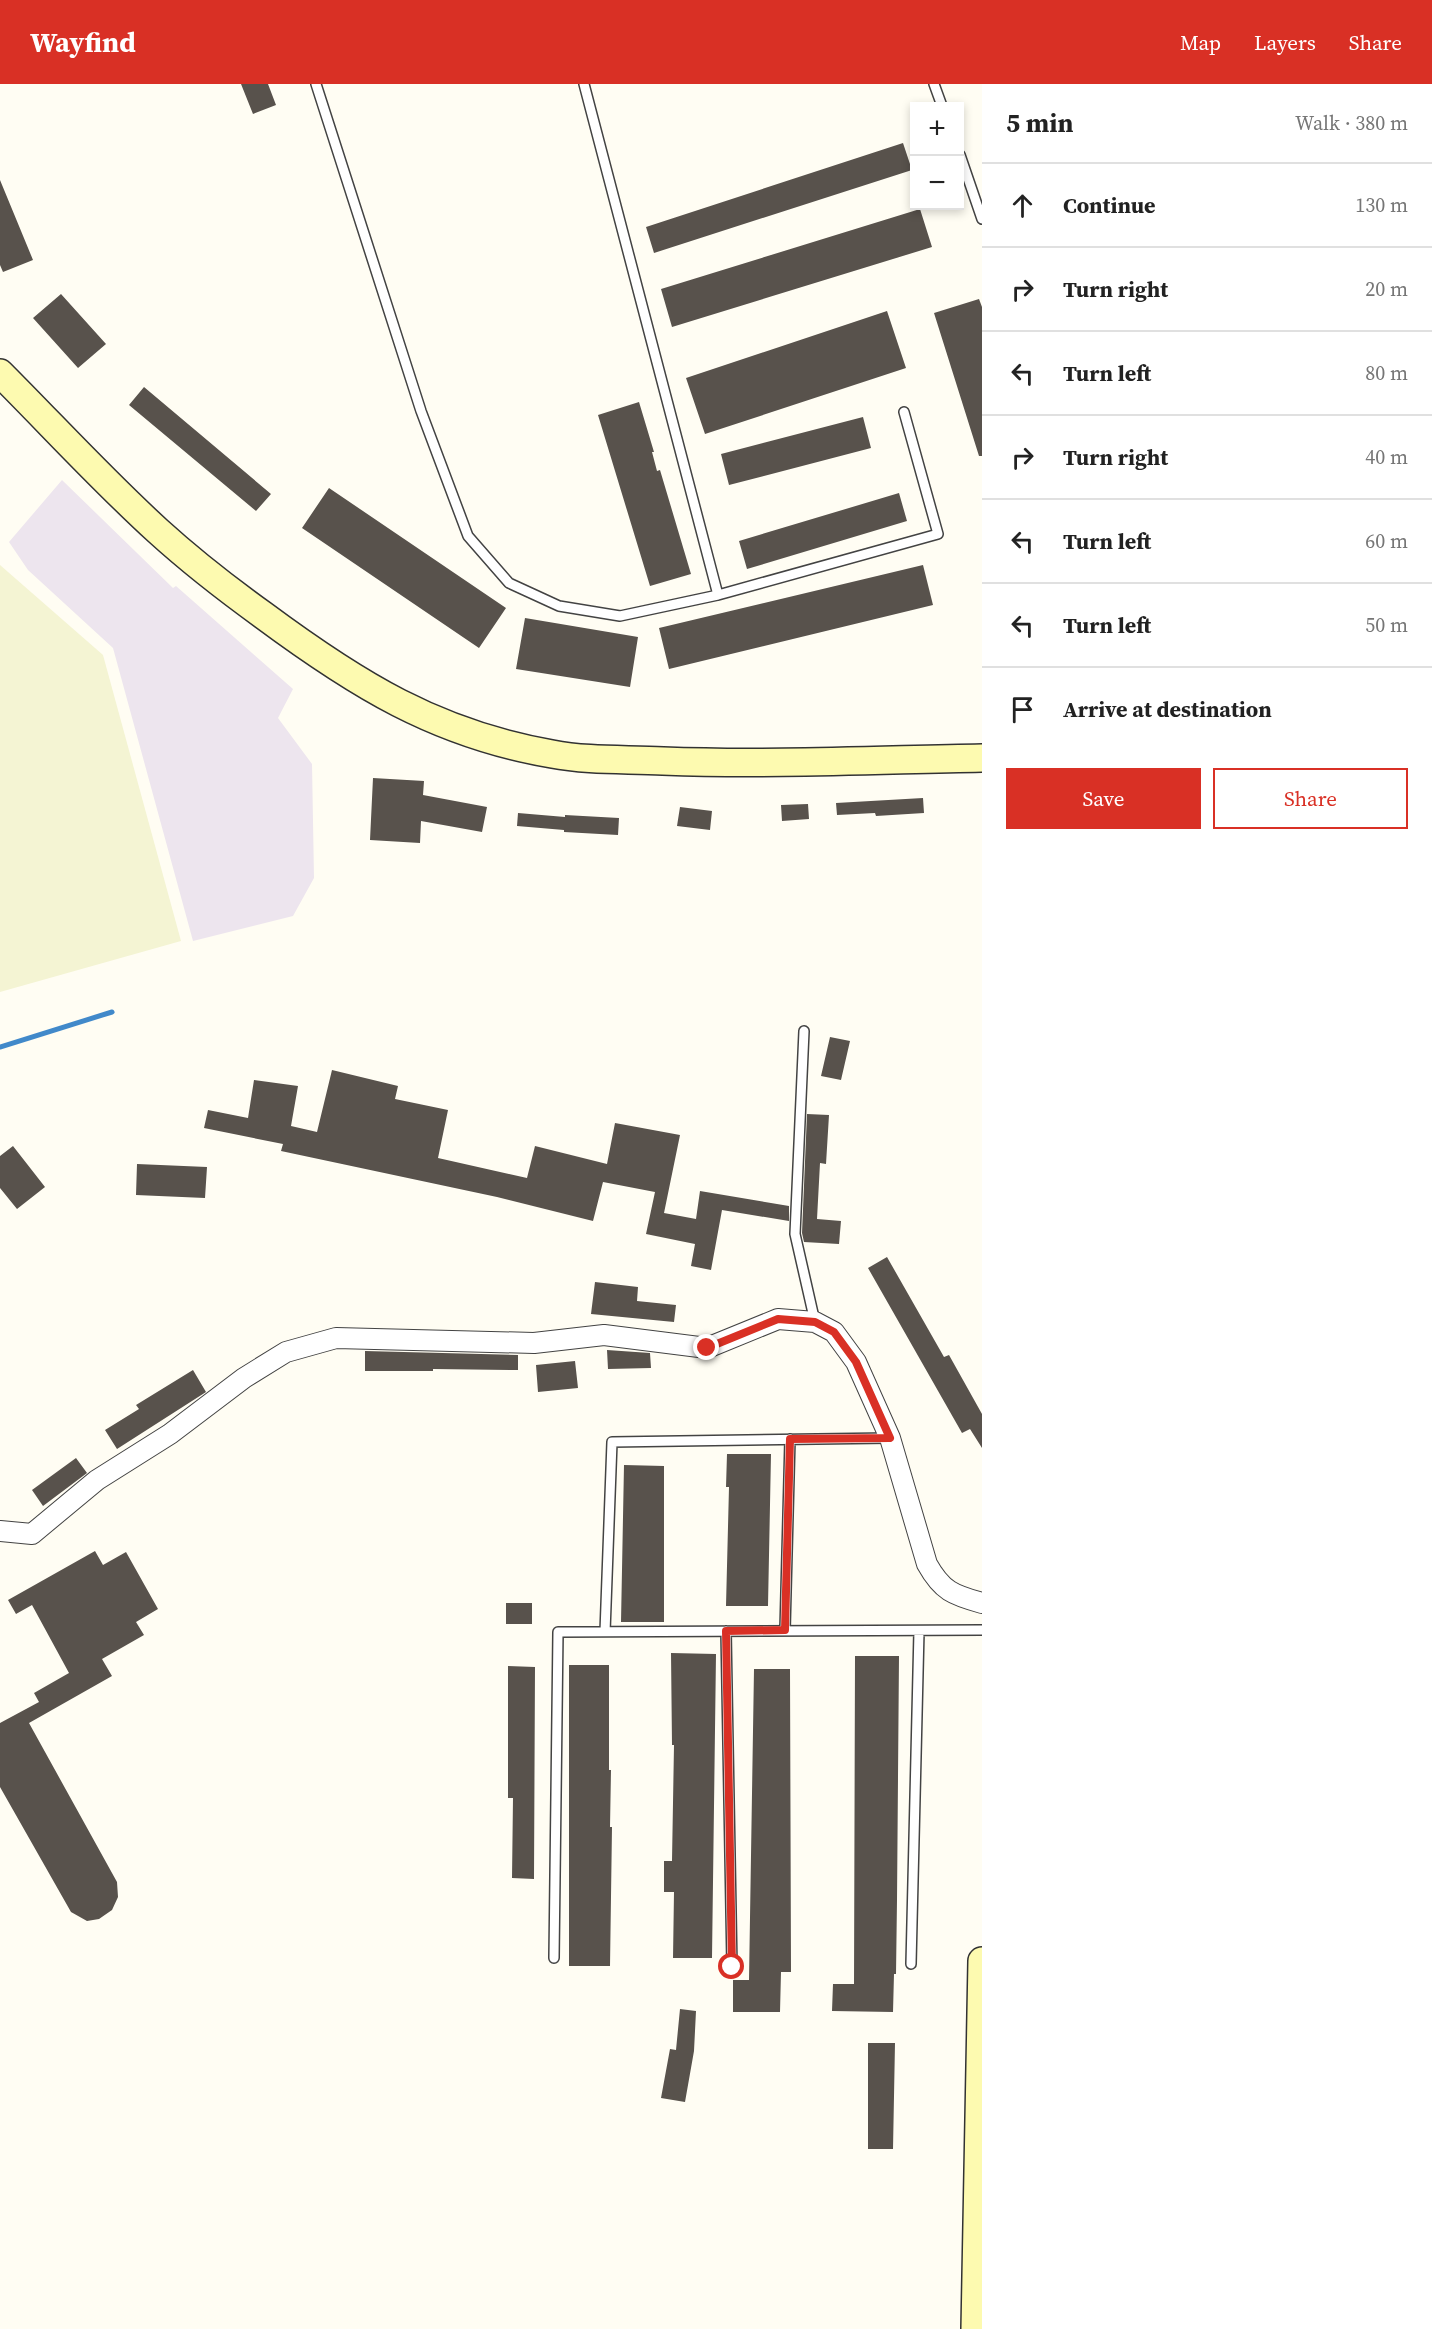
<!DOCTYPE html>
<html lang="en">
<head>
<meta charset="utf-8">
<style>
  body { margin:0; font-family:"Source Serif 4",serif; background:#f2f2f2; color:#222 }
  .controls { position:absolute; right:18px; top:18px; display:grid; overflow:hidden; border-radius:0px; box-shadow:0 3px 9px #0003 }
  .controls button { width:54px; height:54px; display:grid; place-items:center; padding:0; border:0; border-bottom:2px solid #e0e0e0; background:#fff; color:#222; font:30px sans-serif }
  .stop { position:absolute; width:18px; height:18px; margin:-14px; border:4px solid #d93025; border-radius:50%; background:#fff }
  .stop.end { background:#d93025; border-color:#fff; box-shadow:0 2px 6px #0008 }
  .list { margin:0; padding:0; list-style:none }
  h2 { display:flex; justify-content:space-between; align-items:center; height:78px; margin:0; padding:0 24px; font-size:26px }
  h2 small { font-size:20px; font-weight:400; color:#767676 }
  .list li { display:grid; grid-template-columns:39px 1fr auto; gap:18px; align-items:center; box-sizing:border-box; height:84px; padding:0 24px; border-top:2px solid #e0e0e0 }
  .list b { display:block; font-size:22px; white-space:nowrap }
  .list em { font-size:20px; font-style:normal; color:#767676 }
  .actions { display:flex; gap:12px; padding:18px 24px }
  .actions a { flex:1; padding:14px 0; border:2px solid #d93025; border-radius:0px; text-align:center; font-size:21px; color:#d93025 }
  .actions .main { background:#d93025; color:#fff }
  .icon { flex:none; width:33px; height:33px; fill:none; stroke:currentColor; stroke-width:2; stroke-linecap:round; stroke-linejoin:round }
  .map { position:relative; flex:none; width:982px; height:2245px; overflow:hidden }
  header { display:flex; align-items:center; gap:36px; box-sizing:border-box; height:84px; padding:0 30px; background:#d93025; color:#fff }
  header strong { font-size:28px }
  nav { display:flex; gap:33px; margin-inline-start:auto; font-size:21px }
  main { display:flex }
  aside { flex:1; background:#fff }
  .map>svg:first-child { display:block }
</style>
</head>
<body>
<header>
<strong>Wayfind</strong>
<nav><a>Map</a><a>Layers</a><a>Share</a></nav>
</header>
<main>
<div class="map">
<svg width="982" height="2245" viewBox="0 0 982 2245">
  <rect width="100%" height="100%" fill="#fffdf3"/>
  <!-- industrial -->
  <path fill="#ede5ee" d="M62,396L173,504L176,502L293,605L278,634L312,680L314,794L293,832L193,857L113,564L28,486L9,458Z"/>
  <!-- farmland -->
  <path fill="#f4f4d3" d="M0,481L103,571L181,857L0,908Z"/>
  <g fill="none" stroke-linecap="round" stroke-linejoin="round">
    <!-- stream -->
    <path stroke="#4189ca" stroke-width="5" d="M0,963L112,928"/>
  </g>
  <!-- building -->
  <path fill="#58524c" d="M241,0H268L276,21L253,30Z
    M903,59L912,86L654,169L646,143Z
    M0,96L33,176L3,188L0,181Z
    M920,125L932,163L672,243L661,205Z
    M61,210L106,260L78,284L33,234Z
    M979,215L982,223V372H979L934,229Z
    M887,227L906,284L705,350L686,294Z
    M144,303L271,410L256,427L129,321Z
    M639,318L654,368H652L657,387L660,386L691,490L650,502L598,331Z
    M863,333L871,364L729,401L721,370Z
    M329,404L506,524L479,564L302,444Z
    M899,409L907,437L747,485L739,457Z
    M923,481L933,521L669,585L659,544Z
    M525,534L638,553L630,603L516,585Z
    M373,694L424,697L423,711L487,723L482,748L421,737L420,759L370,756Z
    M923,714L924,729L876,732L875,729L837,731L836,719Z
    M808,720L809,735L782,737L781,721Z
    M680,723L712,727L710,746L677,742Z
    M518,729L565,733V731L619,734L618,751L564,748V746L517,742Z
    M830,953L850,957L841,996L821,992Z
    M332,986L398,1002L395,1015L448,1026L438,1074L527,1094L535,1062L607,1080L615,1039L680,1051L664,1129L696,1135L700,1107L789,1122V1137L722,1126L711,1186L691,1182L695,1160L646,1150L655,1108L603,1098L593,1137L497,1113L281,1067L283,1060L204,1044L208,1026L248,1034L254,996L298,1002L291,1042L317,1048Z
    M807,1030L829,1031L826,1080L820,1079L817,1135L841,1137L839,1160L804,1158L802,1149Z
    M13,1062L45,1103L17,1125L0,1104V1072Z
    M137,1080L207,1083L205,1114L136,1111Z
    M887,1173L944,1273L949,1271L982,1330V1364L970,1345L962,1349L868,1184Z
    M595,1198L638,1203L637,1217L676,1221L674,1238L591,1230Z
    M607,1266L650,1269L651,1284L608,1285Z
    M365,1267L518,1271V1286L433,1285V1287H365Z
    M575,1277L578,1304L538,1308L536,1281Z
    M193,1286L206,1308L117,1365L105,1346L139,1325L136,1321Z
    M727,1370H771L768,1522H726L729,1403H726Z
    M76,1374L87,1389L43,1422L32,1406Z
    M624,1381L664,1382V1538H621Z
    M95,1467L103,1481L126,1468L158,1525L136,1538L144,1551L102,1575L112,1592L29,1639L117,1798L118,1813L112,1826L99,1835L87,1837L71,1828L0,1703V1639L39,1618L34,1609L69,1589L32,1521L16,1530L8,1516Z
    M506,1519H532V1540H506Z
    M671,1569L716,1570L712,1874H673L674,1808H664V1777H672L674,1661H672Z
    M855,1572H899L897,1816L896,1890H894L893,1928L832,1927L833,1900H854Z
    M569,1581H609V1686H611L610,1743H612L610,1882H569Z
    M508,1582L535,1583L534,1795L512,1794L513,1714H508Z
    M754,1585H790L791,1888H781L780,1928H733V1896H749Z
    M680,1925L696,1927L694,1967L685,2018L661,2014L670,1965L676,1966Z
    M868,1959H895L893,2065H868Z"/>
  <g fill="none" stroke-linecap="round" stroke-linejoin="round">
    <!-- service casing -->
    <g stroke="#434343" stroke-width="12">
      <path id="service" d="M316,0L421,327L468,452L509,499L559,522L620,532L718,511L938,450L904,328
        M584,0L718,511
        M934,0L942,22
        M960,71L982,135
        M804,947L795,1150L815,1238
        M785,1546L790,1355
        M726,1547L732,1883
        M605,1548L612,1358L890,1354
        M554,1874L558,1548L982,1546
        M911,1880L919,1547"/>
    </g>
    <!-- minor casing -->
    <g stroke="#434343" stroke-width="22">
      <path id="minor" d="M0,1447L32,1450L97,1396L170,1350L244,1294L286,1268L336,1254L534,1259L604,1251L707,1264L778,1235L815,1238L834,1248L856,1278L890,1354L927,1480C942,1507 953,1511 982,1519"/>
    </g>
    <!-- secondary casing -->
    <g stroke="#323232" stroke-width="30">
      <path id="secondary" d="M0,289C52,341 103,397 158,447C191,477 227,505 263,531C356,600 436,650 552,670C588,677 626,675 663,677C769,681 876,676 982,674
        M975,2245L982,1877"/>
    </g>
    <!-- service -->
    <use href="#service" stroke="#fff" stroke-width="9"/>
    <!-- minor -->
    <use href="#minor" stroke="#fff" stroke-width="20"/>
    <!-- secondary -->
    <use href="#secondary" stroke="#fdfab0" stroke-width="27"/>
  </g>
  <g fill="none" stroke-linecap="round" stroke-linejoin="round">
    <!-- route -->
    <path stroke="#d93025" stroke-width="8" d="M707,1264L778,1235L815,1238L834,1248L856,1278L890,1354L790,1355L785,1546L726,1547L732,1883"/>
  </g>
</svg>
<div class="controls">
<button>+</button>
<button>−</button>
</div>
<div class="stop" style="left:732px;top:1883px"></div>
<div class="stop end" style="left:707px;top:1264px"></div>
</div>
<aside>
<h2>5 min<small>Walk · 380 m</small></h2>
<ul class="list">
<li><svg class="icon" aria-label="ahead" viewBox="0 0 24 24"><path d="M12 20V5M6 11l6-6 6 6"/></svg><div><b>Continue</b></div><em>130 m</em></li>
<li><svg class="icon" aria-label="right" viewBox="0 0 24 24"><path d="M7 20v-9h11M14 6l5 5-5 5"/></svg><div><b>Turn right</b></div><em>20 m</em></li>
<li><svg class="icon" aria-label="left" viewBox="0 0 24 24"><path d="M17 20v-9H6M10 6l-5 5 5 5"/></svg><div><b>Turn left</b></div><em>80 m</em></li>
<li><svg class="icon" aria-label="right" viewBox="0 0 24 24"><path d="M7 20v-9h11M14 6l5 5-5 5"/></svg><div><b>Turn right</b></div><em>40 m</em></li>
<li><svg class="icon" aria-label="left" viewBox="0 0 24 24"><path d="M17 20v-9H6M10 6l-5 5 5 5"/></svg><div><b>Turn left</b></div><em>60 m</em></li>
<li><svg class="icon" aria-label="left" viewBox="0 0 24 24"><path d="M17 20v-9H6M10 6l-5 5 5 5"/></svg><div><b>Turn left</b></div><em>50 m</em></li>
<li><svg class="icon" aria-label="arrive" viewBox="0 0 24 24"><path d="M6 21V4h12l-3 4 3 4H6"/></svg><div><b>Arrive at destination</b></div></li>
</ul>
<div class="actions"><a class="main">Save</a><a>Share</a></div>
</aside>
</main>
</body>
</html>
